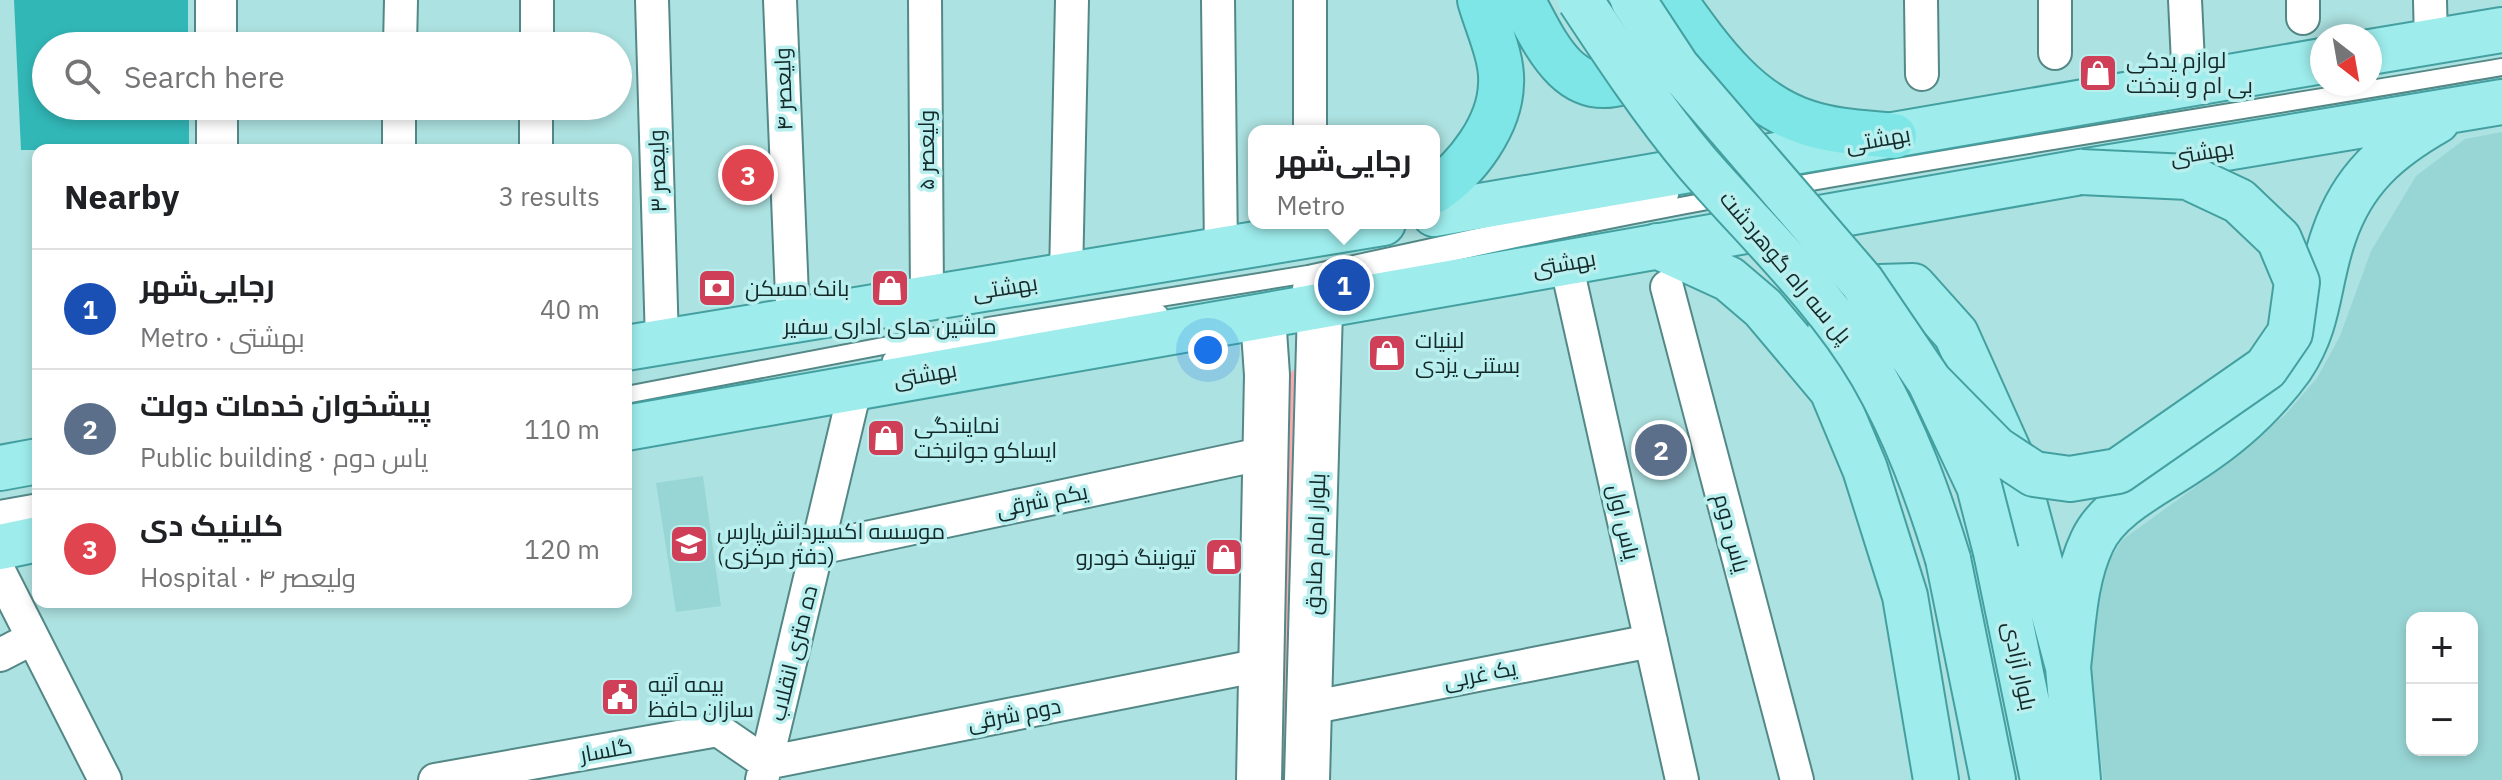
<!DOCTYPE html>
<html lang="en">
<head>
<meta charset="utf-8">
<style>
  body { margin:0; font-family:"IBM Plex Sans",Cairo,sans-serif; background:#f2f2f2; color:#202124 }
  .controls { position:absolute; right:24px; bottom:24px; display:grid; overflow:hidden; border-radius:16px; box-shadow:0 4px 12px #0003 }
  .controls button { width:72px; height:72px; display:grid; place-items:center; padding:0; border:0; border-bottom:2px solid #e0e0e0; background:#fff; color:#202124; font:40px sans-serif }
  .compass { position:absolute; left:2310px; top:24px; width:72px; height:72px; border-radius:50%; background:#fff; box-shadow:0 4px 12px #0003; rotate:149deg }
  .you { position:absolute; left:1208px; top:350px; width:28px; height:28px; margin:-20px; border:6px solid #fff; border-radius:50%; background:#1a73e8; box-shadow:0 0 0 12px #1a73e833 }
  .badge { display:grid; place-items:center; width:52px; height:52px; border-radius:50%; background:#db2777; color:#fff; font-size:26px; font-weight:700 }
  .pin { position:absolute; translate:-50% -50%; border:4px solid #fff; box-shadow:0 2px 8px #0006 }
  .popup { position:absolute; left:1248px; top:125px; width:192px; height:104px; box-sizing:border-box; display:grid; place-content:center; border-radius:16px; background:#fff; filter:drop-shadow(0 2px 6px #0005); font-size:26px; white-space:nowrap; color:#757577 }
  .popup b { font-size:30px; color:#202124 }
  .popup::after { content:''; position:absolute; left:50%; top:100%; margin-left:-16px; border:16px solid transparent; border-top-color:#fff }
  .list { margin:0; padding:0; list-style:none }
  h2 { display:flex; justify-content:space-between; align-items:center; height:104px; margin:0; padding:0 32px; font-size:34px }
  h2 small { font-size:26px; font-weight:400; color:#757577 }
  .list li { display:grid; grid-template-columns:52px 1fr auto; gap:24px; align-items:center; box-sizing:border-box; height:120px; padding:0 32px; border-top:2px solid #e0e0e0 }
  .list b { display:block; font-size:30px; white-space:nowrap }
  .list p { margin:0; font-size:26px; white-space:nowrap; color:#757577 }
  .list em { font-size:26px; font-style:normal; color:#757577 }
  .icon { flex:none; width:44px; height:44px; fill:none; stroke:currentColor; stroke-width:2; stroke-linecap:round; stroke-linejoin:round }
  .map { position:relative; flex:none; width:2502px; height:780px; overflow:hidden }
  .search { position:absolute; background:#fff; box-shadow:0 4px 12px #0003; left:32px; top:32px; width:600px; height:88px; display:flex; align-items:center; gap:20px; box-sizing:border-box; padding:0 28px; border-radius:44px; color:#757577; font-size:30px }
  .panel { position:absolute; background:#fff; box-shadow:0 4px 12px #0003; left:32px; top:144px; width:600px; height:464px; border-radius:16px }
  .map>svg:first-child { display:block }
</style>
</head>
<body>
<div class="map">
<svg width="2502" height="780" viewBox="0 0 2502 780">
  <rect width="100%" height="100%" fill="#ace2e1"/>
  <!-- built -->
  <path fill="#98d6d5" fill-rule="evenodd" d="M2502,132V780H2103L2090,656L2101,574L2122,540L2205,480L2285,415L2317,378L2340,336L2371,251L2416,176L2465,139ZM2412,618H2472V750H2412Z
    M703,476L721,606L676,612L656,483Z"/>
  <!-- green -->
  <path fill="#fba9ae" d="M1297,367L1292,780H1276L1283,380Z"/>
  <!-- building -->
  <path fill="#32b7b7" d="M14,0H188V46H46V106H189V150H21Z"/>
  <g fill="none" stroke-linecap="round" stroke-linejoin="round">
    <!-- service casing -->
    <g stroke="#548887" stroke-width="20">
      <path id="service" d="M1301,288C1696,190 2101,136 2502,67
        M891,360L981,340L1159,313
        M626,395L988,326L1308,274L1670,195
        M0,509L38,502
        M0,522L38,515"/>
    </g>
    <!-- minor casing -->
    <g stroke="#548887" stroke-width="36">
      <path id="minor" d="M652,0L662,342
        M780,0L793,321
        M925,0L927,299
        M1218,0L1221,251
        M1310,0V131
        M1921,0L1922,74
        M2055,0V53
        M2185,0L2189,84
        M2303,0V18
        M2430,0L2431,42
        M400,46L401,0
        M537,46V0
        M399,150V106
        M536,150V106
        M1566,263L1682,780
        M1066,277L1072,0
        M1667,287L1797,780
        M819,548L1266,453
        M0,573L105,780
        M0,655L33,638
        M1309,708L1651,641
        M766,763L1261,665
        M435,780L718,730L766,763
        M762,780L856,385"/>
    </g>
    <!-- tertiary casing -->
    <g stroke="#548887" stroke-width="44">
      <path id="tertiary" d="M216,0V46
        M217,106V150"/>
    </g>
    <!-- secondary casing -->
    <g stroke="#548887" stroke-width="48">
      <path id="secondary" d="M1259,780L1267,375L1263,317
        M1307,780L1320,308"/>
    </g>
    <!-- primary casing -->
    <g stroke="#44a0a0" stroke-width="48">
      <path id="primary" d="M2370,52L2502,30
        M1434,214L2322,61
        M1657,246L1729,279L1763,308L1832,390L1865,469L1905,596L1936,780
        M626,348L1383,223
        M1832,390L1830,331L1854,300L1880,287L1913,286L1956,334L2013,461L2068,667L2078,780
        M626,428L2081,172L2502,102
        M0,468L38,461
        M0,547L38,539
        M1996,552L2043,780
        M1948,559L1993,780
        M2068,667C2073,626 2074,580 2092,542C2109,504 2162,481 2194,458C2231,434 2265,403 2291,367C2321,323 2317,282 2334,235C2353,179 2388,149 2437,121"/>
    </g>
    <!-- trunk casing -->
    <g stroke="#44a0a0" stroke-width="48">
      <path id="trunk" d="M1522,0C1544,40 1567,99 1623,82C1636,78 1652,69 1660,59
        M1674,0C1710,50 1747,104 1808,123C1835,132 1866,133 1894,136
        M1434,191C1467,169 1500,125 1501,84C1503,58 1487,25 1480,0"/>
    </g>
    <!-- service -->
    <use href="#service" stroke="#fff" stroke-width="16"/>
    <!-- minor -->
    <use href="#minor" stroke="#fff" stroke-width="32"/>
    <!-- tertiary -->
    <use href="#tertiary" stroke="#fff" stroke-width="40"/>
    <!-- secondary -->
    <use href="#secondary" stroke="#fff" stroke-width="44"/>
    <!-- primary -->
    <use href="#primary" stroke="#9eecec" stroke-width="44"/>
    <!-- trunk -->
    <use href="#trunk" stroke="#7ee6e6" stroke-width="44"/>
    <!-- primary-bridge casing -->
    <g stroke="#44a0a0" stroke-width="48" stroke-linecap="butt">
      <path id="primary-bridge" d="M1580,0C1617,56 1654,112 1697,163C1756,231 1826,296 1872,374C1906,433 1928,494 1948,559
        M1633,0L1677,67L1862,282L1930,382L1979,486L1996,552
        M1930,382L1996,449L2034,474L2070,479L2118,471L2266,368L2290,333L2297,282L2279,239L2239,201L2188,177L2081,172"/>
    </g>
    <!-- primary-bridge -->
    <use href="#primary-bridge" stroke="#9eecec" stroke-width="44"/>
  </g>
  <!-- icons -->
  <defs>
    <g id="shop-square" transform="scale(2)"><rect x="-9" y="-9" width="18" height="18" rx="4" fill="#cf3f58" stroke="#b9efee"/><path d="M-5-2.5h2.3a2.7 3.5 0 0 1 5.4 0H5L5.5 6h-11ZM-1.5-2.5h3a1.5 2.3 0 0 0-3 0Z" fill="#fff"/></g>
    <g id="bank-square" transform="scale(2)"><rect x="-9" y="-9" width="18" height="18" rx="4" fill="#cf3f58" stroke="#b9efee"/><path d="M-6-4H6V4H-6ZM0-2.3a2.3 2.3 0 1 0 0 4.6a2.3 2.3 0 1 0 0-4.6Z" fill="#fff"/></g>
    <g id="school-square" transform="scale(2)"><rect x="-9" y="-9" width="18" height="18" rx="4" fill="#cf3f58" stroke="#b9efee"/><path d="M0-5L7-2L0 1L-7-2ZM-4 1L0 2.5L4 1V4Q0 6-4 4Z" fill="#fff"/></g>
    <g id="civic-square" transform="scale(2)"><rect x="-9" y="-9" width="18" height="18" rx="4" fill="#cf3f58" stroke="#b9efee"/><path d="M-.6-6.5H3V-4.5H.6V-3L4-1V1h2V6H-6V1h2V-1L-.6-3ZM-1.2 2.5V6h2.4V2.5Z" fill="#fff"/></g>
  </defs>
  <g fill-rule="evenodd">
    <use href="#shop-square" x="2098" y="73"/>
    <use href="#bank-square" x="717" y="288"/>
    <use href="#shop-square" x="890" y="288"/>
    <use href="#shop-square" x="1387" y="353"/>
    <use href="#shop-square" x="886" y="438"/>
    <use href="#school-square" x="689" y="544"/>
    <use href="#shop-square" x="1224" y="557"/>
    <use href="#civic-square" x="620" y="697"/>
  </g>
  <g text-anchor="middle" stroke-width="7" stroke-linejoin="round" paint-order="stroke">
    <!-- poi labels -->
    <g font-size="22" fill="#142929" stroke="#b9efee" text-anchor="start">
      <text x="2126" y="68">لوازم یدکی<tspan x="2126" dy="25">بی ام و بندخت</tspan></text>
      <text x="745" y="296">بانک مسکن</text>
      <text x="890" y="334" text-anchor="middle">ماشین های اداری سفیر</text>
      <text x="1415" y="348">لبنیات<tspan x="1415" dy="25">بستنی یزدی</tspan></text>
      <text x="914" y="433">نمایندگی<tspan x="914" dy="25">ایساکو جوانبخت</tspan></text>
      <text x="717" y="539">موسسه اکسیردانش‌پارس<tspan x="717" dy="25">(دفتر مرکزی)</tspan></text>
      <text x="1196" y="565" text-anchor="end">تیونینگ خودرو</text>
      <text x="648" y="692">بیمه آتیه<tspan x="648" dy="25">سازان حافظ</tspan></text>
    </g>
    <!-- street labels -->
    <g font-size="22" fill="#142929" stroke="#b9efee">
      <text transform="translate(783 89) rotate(-92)" y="8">ولیعصر ۴</text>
      <text transform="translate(1878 139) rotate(-10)" y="8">بهشتی</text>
      <text transform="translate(926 150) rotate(-90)" y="8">ولیعصر ۵</text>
      <text transform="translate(2202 152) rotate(-9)" y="8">بهشتى</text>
      <text transform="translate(657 171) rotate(-92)" y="8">ولیعصر ۳</text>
      <text transform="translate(1564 263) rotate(-10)" y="8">بهشتى</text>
      <text transform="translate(1786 267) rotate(50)" y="8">پل سه راه گوهردشت</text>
      <text transform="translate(1005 287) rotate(-9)" y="8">بهشتی</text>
      <text transform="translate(925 374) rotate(-10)" y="8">بهشتى</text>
      <text transform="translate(1042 500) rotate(-12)" y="8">یکم شرقی</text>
      <text transform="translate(1624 522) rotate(77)" y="8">یاس اول</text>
      <text transform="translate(1732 533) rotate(75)" y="8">یاس دوم</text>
      <text transform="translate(1315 544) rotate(-88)" y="8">بلوار امام صادق</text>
      <text transform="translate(793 653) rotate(-76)" y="8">ده متری انقلاب</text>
      <text transform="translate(2020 666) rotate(78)" y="8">بلوار آزادی</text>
      <text transform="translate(1480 674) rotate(-11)" y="8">یک غربی</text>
      <text transform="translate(1014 714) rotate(-11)" y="8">دوم شرقی</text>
      <text transform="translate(606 750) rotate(-10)" y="8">گلسار</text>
    </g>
  </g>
</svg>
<div class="controls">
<button>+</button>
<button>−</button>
</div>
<svg class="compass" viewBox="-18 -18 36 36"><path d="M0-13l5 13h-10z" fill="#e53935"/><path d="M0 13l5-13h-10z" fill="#757577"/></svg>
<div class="you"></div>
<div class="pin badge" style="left:1344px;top:285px;background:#1a4fb4">1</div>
<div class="popup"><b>رجایی‌شهر</b>Metro</div>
<div class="pin badge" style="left:1661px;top:450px;background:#5c6f8a">2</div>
<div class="pin badge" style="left:748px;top:175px;background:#e0444e">3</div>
<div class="search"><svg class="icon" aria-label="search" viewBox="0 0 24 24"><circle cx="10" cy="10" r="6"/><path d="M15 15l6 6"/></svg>Search here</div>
<section class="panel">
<h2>Nearby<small>3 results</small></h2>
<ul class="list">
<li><span class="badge" style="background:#1a4fb4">1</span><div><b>رجایی‌شهر</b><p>Metro · بهشتى</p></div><em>40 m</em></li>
<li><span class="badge" style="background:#5c6f8a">2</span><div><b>پیشخوان خدمات دولت</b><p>Public building · یاس دوم</p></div><em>110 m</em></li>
<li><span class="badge" style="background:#e0444e">3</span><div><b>کلینیک دی</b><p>Hospital · ولیعصر ۴</p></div><em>120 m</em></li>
</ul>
</section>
</div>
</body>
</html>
